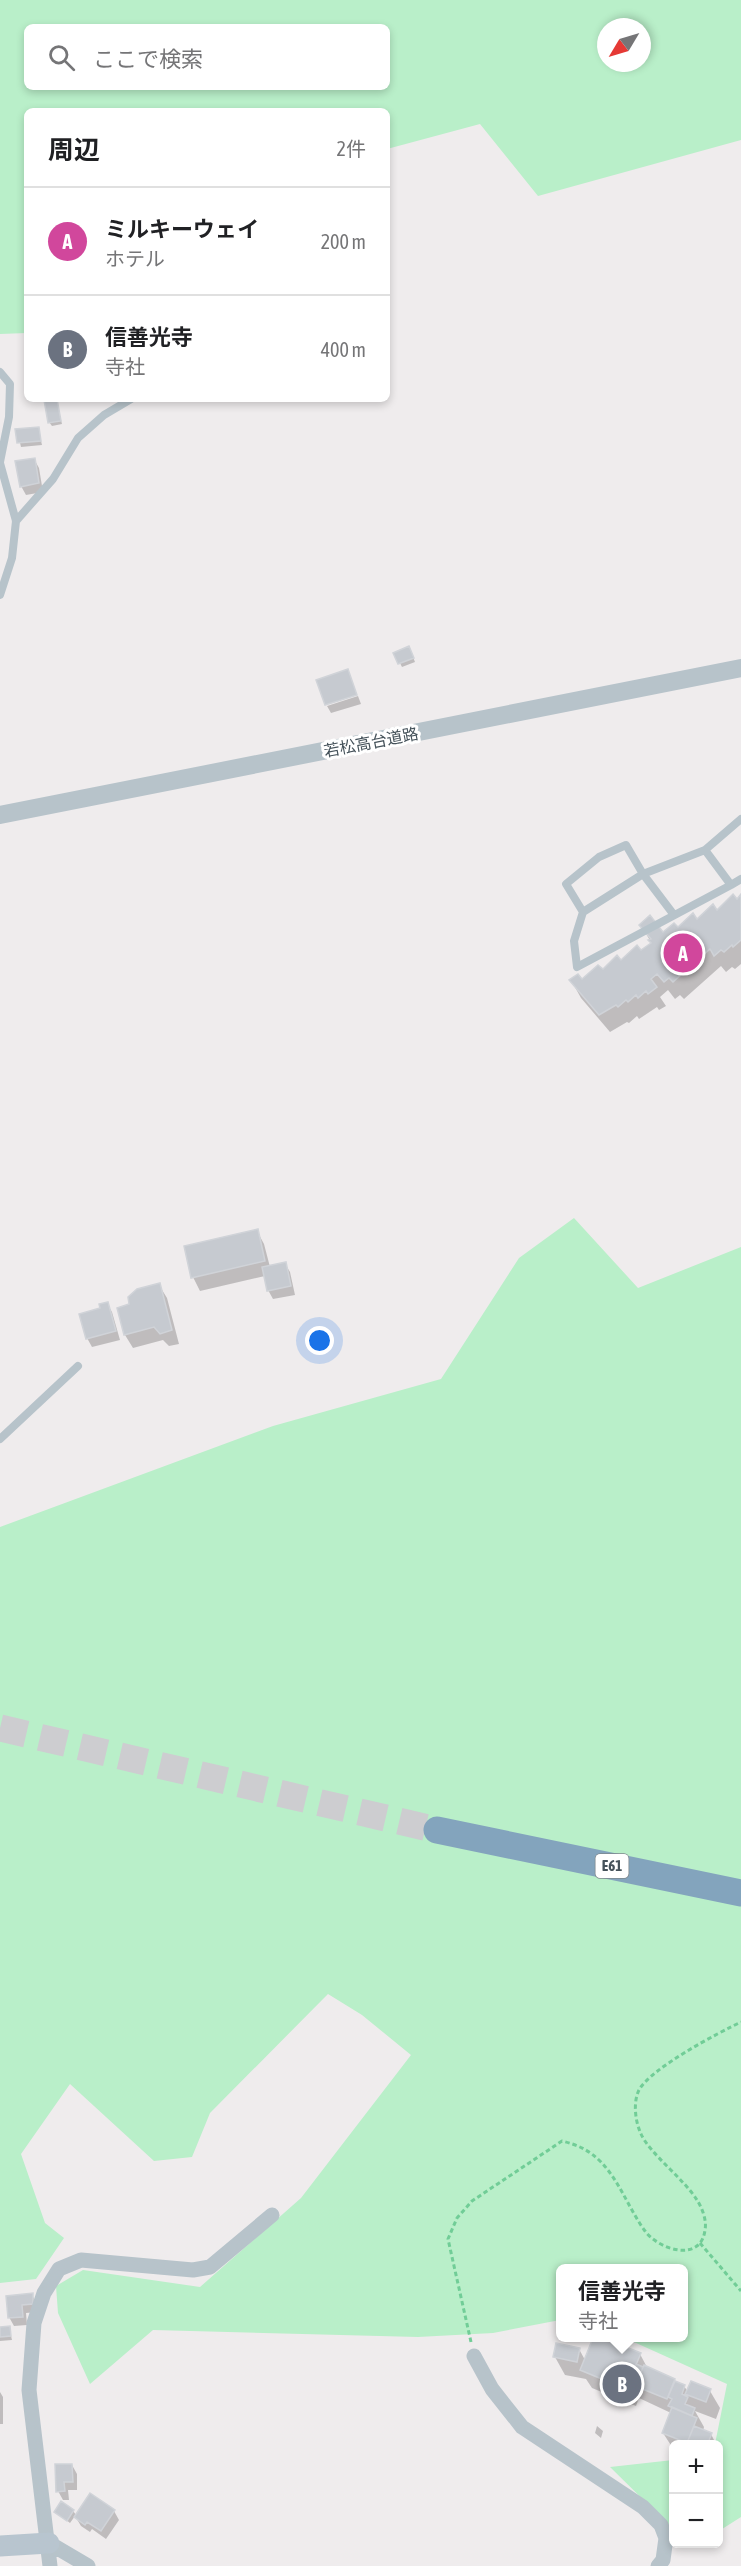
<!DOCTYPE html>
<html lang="ja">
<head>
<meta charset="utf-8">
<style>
  body { margin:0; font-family:"Asap Condensed","Noto Sans JP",sans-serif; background:#f2f2f2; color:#202124 }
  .controls { position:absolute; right:18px; bottom:18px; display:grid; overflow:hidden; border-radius:9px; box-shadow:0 3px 9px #0003 }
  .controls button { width:54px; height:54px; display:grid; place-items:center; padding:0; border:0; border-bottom:2px solid #e0e0e0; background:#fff; color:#202124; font:30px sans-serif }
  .compass { position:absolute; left:597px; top:18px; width:54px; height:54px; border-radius:50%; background:#fff; box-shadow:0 3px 9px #0003; rotate:232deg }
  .you { position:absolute; left:320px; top:1341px; width:21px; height:21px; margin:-15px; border:4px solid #fff; border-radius:50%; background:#1a73e8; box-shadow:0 0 0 9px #1a73e833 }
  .badge { display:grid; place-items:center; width:39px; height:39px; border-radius:50%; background:#b45309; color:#fff; font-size:20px; font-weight:700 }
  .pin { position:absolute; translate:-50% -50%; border:3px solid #fff; box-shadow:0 2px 6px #0006 }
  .popup { position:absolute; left:556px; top:2264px; width:132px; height:78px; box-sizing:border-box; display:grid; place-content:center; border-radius:9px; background:#fff; filter:drop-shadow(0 2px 4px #0005); font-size:20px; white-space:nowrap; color:#757577 }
  .popup b { font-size:22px; color:#202124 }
  .popup::after { content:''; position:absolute; left:50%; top:100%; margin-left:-12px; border:12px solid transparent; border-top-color:#fff }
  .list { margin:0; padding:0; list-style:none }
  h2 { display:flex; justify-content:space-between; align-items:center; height:78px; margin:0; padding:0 24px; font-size:26px }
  h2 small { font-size:20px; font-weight:400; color:#757577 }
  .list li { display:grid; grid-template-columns:39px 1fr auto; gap:18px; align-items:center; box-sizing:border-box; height:108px; padding:0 24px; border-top:2px solid #e0e0e0 }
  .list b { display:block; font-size:22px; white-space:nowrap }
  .list p { margin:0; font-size:20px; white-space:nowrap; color:#757577 }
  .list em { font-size:20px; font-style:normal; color:#757577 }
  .icon { flex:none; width:33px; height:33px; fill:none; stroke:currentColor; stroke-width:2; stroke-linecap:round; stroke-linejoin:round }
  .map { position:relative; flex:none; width:741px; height:2566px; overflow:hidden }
  .search { position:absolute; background:#fff; box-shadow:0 3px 9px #0003; left:24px; top:24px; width:366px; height:66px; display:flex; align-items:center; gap:15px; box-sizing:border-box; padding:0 21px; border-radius:9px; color:#757577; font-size:22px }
  .panel { position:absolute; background:#fff; box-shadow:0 3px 9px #0003; left:24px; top:108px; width:366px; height:294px; border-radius:9px }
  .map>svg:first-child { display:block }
</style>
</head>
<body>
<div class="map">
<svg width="741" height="2566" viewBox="0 0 741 2566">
  <rect width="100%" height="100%" fill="#efeced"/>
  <!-- green -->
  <path fill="#b9efc9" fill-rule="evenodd" d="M0,0H741V140L538,196L480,124L387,149V111H27V333L0,334ZM27,27H387V87H27ZM606,27H642V63H606Z
    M574,1218L638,1288L741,1247V2517L719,2531L718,2444H715L727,2384L625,2338H684V2268H560V2320L493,2333L418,2337L153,2330L90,2384L58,2313L56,2286L83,2270L200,2287L301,2198L411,2055L362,2015L328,1994L210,2113L192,2157L154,2161L70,2084L21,2154L45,2223L64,2238L36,2279L0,2283V1527L273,1426L441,1379L519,1258Z
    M673,2460V2529L610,2467Z"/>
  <!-- shadow -->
  <path fill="#0003" d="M56,400L62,424L52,426L49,422Z
    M38,428L42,445L21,447L17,430Z
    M34,459L39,468L43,492L26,495L21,486Z
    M411,652L415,662L402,667L395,653Z
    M358,696L361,704L331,713L327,706Z
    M741,896V964L735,969L732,967L726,972L721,966L684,999L680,995L675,999L668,990L660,997L666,1006L659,1010L657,1007L639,1019L637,1016L629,1023L627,1022L610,1032L581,998L571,980L582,981L641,952L652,944L641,925L662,934L717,912Z
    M257,1231L264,1244L270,1267L285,1264L290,1272L295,1295L273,1299L268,1290L265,1276L200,1291L193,1277Z
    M159,1285L167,1298L179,1344L169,1346L163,1340L133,1348L125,1335L130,1306Z
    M107,1304L112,1312L120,1340L92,1347L87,1338L102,1309Z
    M32,2295L37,2304L38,2312L26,2313L27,2325L14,2326L9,2317Z
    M9,2327L12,2340L0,2341V2328Z
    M595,2338L640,2354L649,2371L674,2380L684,2386L688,2392L710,2391L720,2408L716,2419L695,2411L704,2427L703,2431L711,2434L716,2444H674V2450L663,2433L671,2413L639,2398L636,2406L592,2388L586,2379L565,2375L555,2357L579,2349L585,2360Z
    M0,2392L3,2397V2424H0Z
    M597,2426L603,2431L601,2438L595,2433Z
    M72,2465L77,2474V2490H68L69,2500H63L58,2491Z
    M73,2511L77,2516L114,2511L119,2520L106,2539L92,2529L90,2532L81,2526L75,2516L70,2523L56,2512Z"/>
  <!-- building -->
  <path fill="#c6cad0" stroke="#d0d3d8" stroke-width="1.5" d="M57,399L61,421L48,423L44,400Z
    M39,427L41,441L17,443L15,429Z
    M35,458L39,483L20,487L15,461Z
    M409,646L414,658L398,664L393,653Z
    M348,669L357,695L325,705L316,680Z
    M733,894L737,899L741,894V940L733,947L732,945L724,952L721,950L714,956L710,949L673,982L669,978L664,982L657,974L651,979L657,987L648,994L646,991L638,998L636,995L628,1002L626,1000L618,1007L616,1005L599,1015L569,980L578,974L582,979L598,965L603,969L617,955L621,960L637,945L641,950L651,943L648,940L651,939L639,925L650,915L663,932L674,923L678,927L693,913L697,919L713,904L717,910Z
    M258,1229L265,1261L191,1278L184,1246Z
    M286,1262L291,1286L267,1291L262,1267Z
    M160,1283L172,1330L160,1334L154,1327L124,1335L117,1308L129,1304L128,1297L137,1289Z
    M108,1302L116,1331L86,1339L79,1314L100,1308L99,1304Z
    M33,2293V2304L22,2305L23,2317L8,2318L6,2296Z
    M10,2326L11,2336L0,2337V2327Z
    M593,2338H603L641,2353L626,2389L580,2370Z
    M556,2343L580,2348L577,2362L553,2357Z
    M636,2364L643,2367L636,2385L629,2382Z
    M644,2365L675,2379L667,2399L635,2386Z
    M675,2381L685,2385L682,2394L688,2397L685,2404L695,2408L692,2416L668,2406L672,2399L668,2397Z
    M691,2381L711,2389L706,2402L685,2394Z
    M672,2407L697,2418L687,2443L662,2433Z
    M694,2426L712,2433L708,2443H687Z
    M55,2464H72L73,2482H64L65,2491L56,2492Z
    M90,2493L115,2510L101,2531L87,2522L85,2525L74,2517Z
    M61,2501L74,2510L67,2521L54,2512Z"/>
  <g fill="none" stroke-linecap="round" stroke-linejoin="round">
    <!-- motorway-tunnel -->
    <path stroke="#cdcdd0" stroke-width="27" stroke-dasharray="27 14" stroke-linecap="butt" d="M0,1728L437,1830"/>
    <!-- path -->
    <path stroke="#71cd97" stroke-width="3" stroke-dasharray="4.5 3" stroke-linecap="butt" d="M700,2243L741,2291
      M471,2342L448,2239L457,2218L472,2201L562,2141C578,2145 589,2150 601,2162C620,2182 629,2209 645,2231C659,2250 701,2263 705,2230C707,2220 702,2208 697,2200C684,2179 650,2154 641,2134C635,2121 633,2102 639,2090C651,2068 718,2033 741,2022"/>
    <!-- service -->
    <path stroke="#b7c3ca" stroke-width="8" d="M0,372L10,384L9,417L0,462
      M0,463L16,521L12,558L0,595
      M16,521L53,479L78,438L104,415L131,399
      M705,850L731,885L577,967L574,941L583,912L643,874L705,850L741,819
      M731,885L741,879
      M583,912L566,884L599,857L626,845L643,874L674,915
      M0,1439L78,1366"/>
    <!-- minor -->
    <path stroke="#b7c3ca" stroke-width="15" d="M474,2356L492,2389L522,2427L643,2507L661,2525L666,2538L663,2560L658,2566
      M49,2543L88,2566
      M50,2566L29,2390L34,2323L44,2293L59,2269L81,2260L193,2270L210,2267L272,2215"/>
    <!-- tertiary -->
    <path stroke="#b7c3ca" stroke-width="18" d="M0,815L741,668"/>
    <!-- secondary -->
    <path stroke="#b8c5cf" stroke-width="21" d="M0,2546L49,2543"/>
    <!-- motorway -->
    <path stroke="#83a4bd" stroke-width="27" d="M437,1830L741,1893"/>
  </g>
  <g text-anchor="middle" stroke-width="6" stroke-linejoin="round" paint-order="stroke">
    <!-- shield labels -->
    <rect fill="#fff" stroke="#7d868c" stroke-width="1.5" x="595.5" y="1854" width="33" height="24" rx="4.5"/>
    <g font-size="15" font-weight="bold" fill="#45525a">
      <text x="612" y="1871">E61</text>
    </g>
    <!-- street labels -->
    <g font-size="16" fill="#45525a" stroke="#fff">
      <text transform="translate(371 742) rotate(-11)" y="6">若松高台道路</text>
    </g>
  </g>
</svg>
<div class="controls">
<button>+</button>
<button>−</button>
</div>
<svg class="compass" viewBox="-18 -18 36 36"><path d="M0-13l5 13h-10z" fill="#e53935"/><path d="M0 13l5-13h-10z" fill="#757577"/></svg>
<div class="you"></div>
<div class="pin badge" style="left:683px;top:953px;background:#d1479c">A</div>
<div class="pin badge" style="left:622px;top:2384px;background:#6b7280">B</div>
<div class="popup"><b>信善光寺</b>寺社</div>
<div class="search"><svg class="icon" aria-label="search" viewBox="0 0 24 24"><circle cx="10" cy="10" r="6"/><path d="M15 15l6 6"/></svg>ここで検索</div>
<section class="panel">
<h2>周辺<small>2件</small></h2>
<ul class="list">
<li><span class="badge" style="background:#d1479c">A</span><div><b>ミルキーウェイ</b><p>ホテル</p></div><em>200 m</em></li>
<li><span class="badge" style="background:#6b7280">B</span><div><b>信善光寺</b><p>寺社</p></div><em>400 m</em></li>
</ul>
</section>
</div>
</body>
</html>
